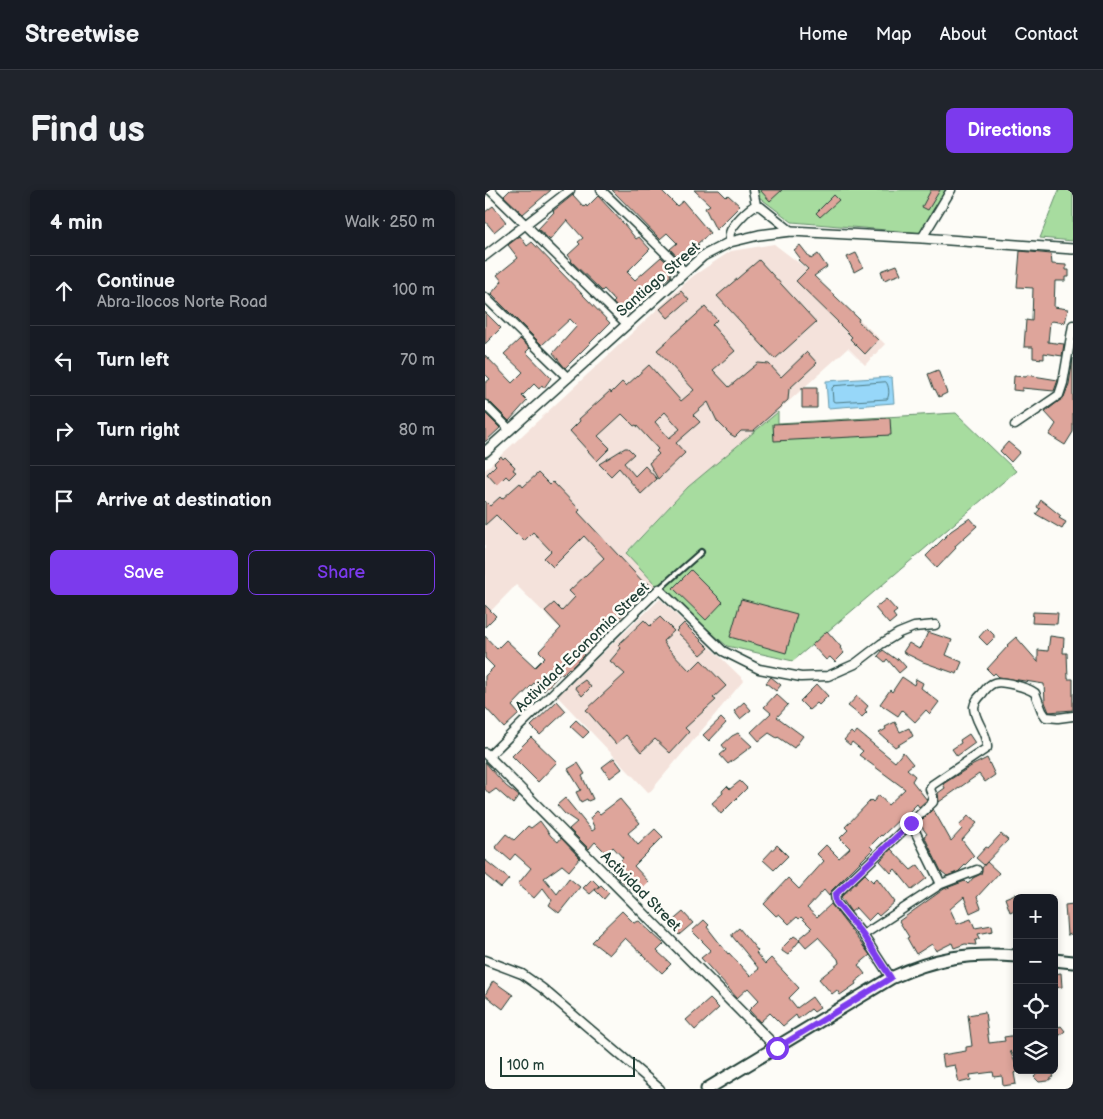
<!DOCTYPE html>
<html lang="en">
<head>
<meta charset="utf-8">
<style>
  body { margin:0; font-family:"Balsamiq Sans",sans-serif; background:#20242c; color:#f1f3f6 }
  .controls { position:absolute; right:15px; bottom:15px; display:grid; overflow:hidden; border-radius:8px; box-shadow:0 2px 8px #0003 }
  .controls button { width:45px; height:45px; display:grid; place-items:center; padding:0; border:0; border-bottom:1px solid #363941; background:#171b24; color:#f1f3f6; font:25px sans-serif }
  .scale { position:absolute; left:15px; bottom:12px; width:135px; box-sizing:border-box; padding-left:5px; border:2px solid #1f3d34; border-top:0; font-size:14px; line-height:18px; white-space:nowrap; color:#1f3d34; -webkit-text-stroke:4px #fdfcf7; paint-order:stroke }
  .stop { position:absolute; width:15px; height:15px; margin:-11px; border:4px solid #7c3aed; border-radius:50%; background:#fff }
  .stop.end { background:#7c3aed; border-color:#fff; box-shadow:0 1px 5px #0008 }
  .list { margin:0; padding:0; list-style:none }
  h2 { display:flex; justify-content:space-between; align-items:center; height:65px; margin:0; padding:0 20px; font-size:21px }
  h2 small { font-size:16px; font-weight:400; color:#9ea1a6 }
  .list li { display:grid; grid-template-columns:32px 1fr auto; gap:15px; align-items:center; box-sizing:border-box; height:70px; padding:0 20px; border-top:1px solid #363941 }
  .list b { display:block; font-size:19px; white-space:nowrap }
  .list p { margin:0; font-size:16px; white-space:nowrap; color:#9ea1a6 }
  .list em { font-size:16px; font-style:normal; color:#9ea1a6 }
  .actions { display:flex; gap:10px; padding:15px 20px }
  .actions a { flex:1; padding:11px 0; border:1px solid #7c3aed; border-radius:8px; text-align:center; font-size:18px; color:#7c3aed }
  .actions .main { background:#7c3aed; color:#fff }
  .icon { flex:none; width:28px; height:28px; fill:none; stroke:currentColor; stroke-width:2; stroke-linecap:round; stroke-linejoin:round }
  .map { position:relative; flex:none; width:588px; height:899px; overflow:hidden; border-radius:8px }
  header { display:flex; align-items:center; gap:30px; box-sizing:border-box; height:70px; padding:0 25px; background:#171b24; border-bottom:1px solid #363941 }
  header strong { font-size:24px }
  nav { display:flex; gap:28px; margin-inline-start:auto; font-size:18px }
  .intro { display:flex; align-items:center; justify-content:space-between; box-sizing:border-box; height:120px; padding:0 30px }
  h1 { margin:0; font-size:35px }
  .button { padding:12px 22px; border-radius:8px; background:#7c3aed; color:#fff; font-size:18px; font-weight:700 }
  main { display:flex; gap:30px; padding:0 30px }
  aside { flex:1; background:#171b24; border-radius:8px; box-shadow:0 2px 8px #0003 }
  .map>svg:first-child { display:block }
</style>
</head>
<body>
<header>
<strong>Streetwise</strong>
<nav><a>Home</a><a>Map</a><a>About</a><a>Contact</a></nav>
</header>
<div class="intro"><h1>Find us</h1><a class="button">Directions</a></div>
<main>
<aside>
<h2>4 min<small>Walk · 250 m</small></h2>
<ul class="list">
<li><svg class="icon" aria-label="ahead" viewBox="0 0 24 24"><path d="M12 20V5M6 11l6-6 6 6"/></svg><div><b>Continue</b><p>Abra-Ilocos Norte Road</p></div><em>100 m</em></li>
<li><svg class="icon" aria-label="left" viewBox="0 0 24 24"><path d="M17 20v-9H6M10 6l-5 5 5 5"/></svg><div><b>Turn left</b></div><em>70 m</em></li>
<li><svg class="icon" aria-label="right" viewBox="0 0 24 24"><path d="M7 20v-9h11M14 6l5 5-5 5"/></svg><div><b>Turn right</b></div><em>80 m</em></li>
<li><svg class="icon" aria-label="arrive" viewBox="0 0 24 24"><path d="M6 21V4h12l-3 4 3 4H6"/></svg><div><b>Arrive at destination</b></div></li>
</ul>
<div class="actions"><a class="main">Save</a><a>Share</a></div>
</aside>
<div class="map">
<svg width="588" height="899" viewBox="0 0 588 899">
  <rect width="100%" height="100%" fill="#fdfcf7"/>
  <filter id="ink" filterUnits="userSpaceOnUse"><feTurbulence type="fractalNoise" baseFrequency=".02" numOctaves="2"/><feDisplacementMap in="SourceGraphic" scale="10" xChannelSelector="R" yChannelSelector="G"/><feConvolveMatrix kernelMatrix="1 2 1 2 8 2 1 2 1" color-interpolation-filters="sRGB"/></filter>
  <g filter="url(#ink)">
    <!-- built -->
    <path fill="#f4e2db" d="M289,54L322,79L400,154L380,175L363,158L254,256L203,297L141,362L171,395L103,466L31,395L0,427V280L208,86L246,61Z
      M175,409L259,490L164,603L72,506Z"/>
    <!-- green -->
    <path fill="#a7dc9f" stroke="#638c6a" d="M270,0H461L437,43L307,32L270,4Z
      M574,0H588V51L555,48Z
      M293,222V233L471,223L531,281L308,471L242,456L171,395L141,363L203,297Z"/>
    <!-- water -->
    <path fill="#97d7f9" stroke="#6799aa" d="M407,187L409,213L343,218L341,191Z"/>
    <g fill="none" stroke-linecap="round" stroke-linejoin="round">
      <!-- shore -->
      <path stroke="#4f7b83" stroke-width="1" d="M401,192C404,195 405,205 402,209L350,212L348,211L347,198L349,196Z"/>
    </g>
    <!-- building -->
    <path fill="#dea59b" stroke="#1f3d34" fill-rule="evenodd" d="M25,0H66L38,24L19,6Z
      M127,0H176L192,16L198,11L225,43L212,54L214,56L197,72L185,59L192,53L182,43L175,49Z
      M209,0H234L241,7L243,5L255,16L231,40L220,18L225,15Z
      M275,0H297L285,11Z
      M446,0H455L443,20L437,17Z
      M88,5L99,17L101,15L102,17L113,6L139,34L151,49L154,47L165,59L142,82L150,90L176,67L189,79L185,84L186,86L173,96L166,104L165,103L141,125L128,113L130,111L119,99L117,101L86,71L87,70L83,65L95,54L93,52L98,48L82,30L65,50L53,39L69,22L68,21Z
      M349,5L354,10L335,27L331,23Z
      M8,16L21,32L9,42L0,31V22Z
      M35,46L42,56L47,52L125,133L80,178L68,163L92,136L85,129L57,155L6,104L17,91L12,85L33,68L23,55Z
      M315,55L326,69L333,64L342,77L329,86L374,129L373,131L393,150L380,164L365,149L367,147L352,132H353L311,91L323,79L313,70L315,68L309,60Z
      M535,61L566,64L567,74L581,75V80H584V87H580V91H570L569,117L583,119L580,133L567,131L565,132L563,152L579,154L577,166L559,163V169L548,168V157H539L541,130L547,131L548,98L532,97Z
      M371,63L378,77L369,82L362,67Z
      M274,70L331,132L290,169L232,106Z
      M412,75L416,84L399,90L396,81Z
      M196,101L204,110L183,128L175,119Z
      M220,117L232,130L227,135L250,161L228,180L244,197L273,173L284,174L296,187L322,162L332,173L304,199L303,210L268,241H256L250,247L245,244L232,231L223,212L208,225L215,232L191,253L200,263L173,289L164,273L174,264L171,261L173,259L151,235L149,236L137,224L113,246L125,258L112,271L85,241L95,231L94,229L125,201L126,203L137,192L141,196L164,175L196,211L209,200L172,160ZM180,222L195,239L184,248L170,232Z
      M0,122L16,138L0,154Z
      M35,149L45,158L41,162L66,188L59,198L57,195L54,199L49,194L37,206L42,211L24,231L4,211L0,210V193L5,189L0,184V165L27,193L38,182L19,164Z
      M588,168V242L580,255L564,245L571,234L560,222L579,207L584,194Z
      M453,180L462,203L454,207L450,199L449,200L443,184Z
      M542,185L573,190L569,201L537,198V201L528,200L529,186L541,187Z
      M317,198H332V218H317Z
      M0,223L15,238L0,252Z
      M405,228L406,245L289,251L288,234Z
      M523,252L535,262L526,272L515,261Z
      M140,258H143L149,264L139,273L150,286L160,276L172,289L156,304L134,278L126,286L114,274Z
      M16,266L18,269L20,267L30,277L28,280L31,282L24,289L21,286L12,295L2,284L11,275L9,273Z
      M53,283L65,295L68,292L95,320L93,322L134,366L160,394L162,392L167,397L97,462L99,465L85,479L84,478L77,485L76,483L59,501L50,492L27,516L34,524L19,538L0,517V486L9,477L0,468V446L12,459L21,450L50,477L60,467L54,461L76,438L60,421L69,413L77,421L90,407L84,401L119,368L99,346L68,377L59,368L66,361L48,342L39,351L32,344L31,345L11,325L0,335V311L5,316L15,307L17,309L35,293L38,297Z
      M556,310L576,326L574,328L581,332L577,339L551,324L555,319L552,317Z
      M485,328L492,336L470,356L471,358L452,378L441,366L466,341Z
      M206,380L238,412L221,430L188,398Z
      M256,409L312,424L301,463L245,447Z
      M401,409L412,421L408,424L411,428L404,434L390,418Z
      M0,415L11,426L0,437Z
      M548,422L573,423L572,434L547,433Z
      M175,427L189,441L178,451L182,457L205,481L216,470L241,496L228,508L231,510L200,538L204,542L185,563L170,549L156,562L141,545L131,554L101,520L140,484L125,471L136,458L133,455L159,430L165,436Z
      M199,433L224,458L216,465L191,441Z
      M502,438L509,445V448L502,455L494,447Z
      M342,441L356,457L355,458L359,463L350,472L345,467L341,470L327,455Z
      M443,442L467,450L461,465L477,472L472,484L438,472L418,462L424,453L434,459L435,457L436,458Z
      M565,446L579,448L578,463H582L583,489H588V520L564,522L560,512L559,494L514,487L510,483L508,485L502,479L523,456L522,455L531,447L553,472V460L563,461Z
      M398,460L412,470L413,468L421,477L414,483L402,469L400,472L393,466Z
      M286,487L296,495L291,501L281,493Z
      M417,487L429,495L431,489L438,493L436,498L454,512L445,524L441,520L430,532L417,520L413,526L395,514L405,500L407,502Z
      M100,490L106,497L97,506L90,497Z
      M332,494L343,506L334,515L332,513L324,520L315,511Z
      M291,504L303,515L292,527L318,546L309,558L293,547L292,548L284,543L274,551L266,542L286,523L279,517Z
      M372,506L383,516L380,520L382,522L377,527L363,516Z
      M72,511L81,521L55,545L46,536Z
      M259,512L266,520L255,529L249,521Z
      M236,528L241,533L224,551L218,545Z
      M91,530L104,542L98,548L85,536Z
      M410,532L415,542L424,538L428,546L410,557L394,543L401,539L400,537Z
      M372,541L410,572L418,562L428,574L422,579L430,586L427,591L442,610L434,617L432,614L421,625L420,624L397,646L396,645L385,656L388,659L346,701L344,706L339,700L322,718L332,727L346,714L385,765L373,775L380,784L370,792L371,794L355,805L352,800L347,804L334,789L354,773L353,769L333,747L321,757L314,749L327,738L316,727L314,729L312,727L304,734L294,724L291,726L279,714L303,688L314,699L339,671L332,664L341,655L354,668L365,658L355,648L363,640L360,637L386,610L388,612L394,605L403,615L420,599L374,565L378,561L367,552L365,555L359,550L366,542L369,545Z
      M253,543L267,556L243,574L235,565L241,560L237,555L247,546Z
      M484,544L490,553L472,566L467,559L476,553L475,550Z
      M46,547L72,572L53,592L27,566Z
      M129,568L137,579L125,588L117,577Z
      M502,568L510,585L500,592L494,584L454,612L453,603L460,598L458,594L488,575Z
      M0,572L21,596L34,606L28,614L11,599L4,604L0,599Z
      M93,573L100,584L97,586L108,609L103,611L102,609L96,612L91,602L96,600L83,579Z
      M255,591L262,598L236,624L227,613L238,603L237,601L242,596L245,599Z
      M80,608L107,641L110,639L105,628L112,621L115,624L135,609L155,633L143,643L153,655L170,639L178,647L149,676L164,692L155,701L152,698L148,702L126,681L138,668L128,657L122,664L110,652L104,659L84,639L92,632L80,624L72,615Z
      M448,619L466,651L477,639L474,636L483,626L492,633L477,650L489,666L473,682L462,686L456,681L439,646L442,644L434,633Z
      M55,631L66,646L73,652L76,648L95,668L84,681L77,675L59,688L72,704L84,688L95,697L74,723L64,715L67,710L58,698L49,708L33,694L46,678L30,664L25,670L10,657L21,644L29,650L43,636L46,638Z
      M516,644L523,650L499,675L491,668L501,657L503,658Z
      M292,655L303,666L289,680L278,670Z
      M406,659L426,680L433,675L442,688L427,700L410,679L406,683L395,671Z
      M0,670L24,689L16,698L0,685Z
      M502,672L514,683L492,707L496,718L485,723L479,707L465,719L472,734L486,729L490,738L507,735L508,741L493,744L495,748L490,751L491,755L480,754L469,758L467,753L451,761L447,754L431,764L422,748L424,747L414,731L459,699L480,691L483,694L488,688L496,684L497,678Z
      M380,684L388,692L392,688L410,712L394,726L391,723L383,731L371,718L366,722L356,707Z
      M107,689L114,696L105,704L98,698Z
      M116,695L124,703L119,709L110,700Z
      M530,704L532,719L525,722L520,708Z
      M588,714V744L582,745L580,715Z
      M137,721L149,733L154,731L179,754L172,761L186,774L177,783L140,748L124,765L107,752L113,746L112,745Z
      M198,722L208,733L194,745L184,734Z
      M219,730L224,735L222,737L243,764L244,763L265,786L274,779L247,746V744L254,738L273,761L271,763L280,774L286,768L314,798L304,808L312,818L327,807L335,818L329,822L326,819L313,829L311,825L298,836L285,823L275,832L264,820L274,810L263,798L252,808L216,768L226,760L207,741Z
      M309,746L315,750L303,765L297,761V758Z
      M576,783L577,797L569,798V784Z
      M8,791L28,805L18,819L0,805Z
      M225,809L234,818L210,840L201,830Z
      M500,822L504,853L520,851L519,847L532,845V869L525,861L532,877V882L529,883L531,894L518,896L517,886L509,887L508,882L485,885L486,890L474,893L470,875L459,877L457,865L481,861V857L487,856L483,825Z
      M569,831L574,837L576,836L580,841L569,850Z
      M556,880H564L569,886L563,891L554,892L549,887Z"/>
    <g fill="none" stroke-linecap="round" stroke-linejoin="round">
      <!-- service casing -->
      <g stroke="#1f3d34" stroke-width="8">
        <path id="service" d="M174,399L216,362"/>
      </g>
      <!-- minor casing -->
      <g stroke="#1f3d34" stroke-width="11">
        <path id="minor" d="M5,0L142,134
          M116,0L200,82
          M268,0L271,15
          M271,15L276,17L306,41
          M437,48L466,0
          M245,52C245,49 244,46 245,43C247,35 264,18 271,15
          M0,66L85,0
          M0,107L83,188
          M0,215L25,240
          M530,235L574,205L578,193L588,135
          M4,566L174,399L238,461L274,479L316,487L343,486L370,474L396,454L414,443L429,437L450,435
          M426,633L456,694
          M378,745L456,694L492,680
          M0,770L37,784L57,798L175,899
          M406,788L378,745L351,712L350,705L448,612V607L445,599L447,595L502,558C503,543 489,531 489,517C490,511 493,508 497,504C500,500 503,495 509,493C517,490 544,498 550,503L557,521L561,527L573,528L588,526"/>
      </g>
      <!-- tertiary casing -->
      <g stroke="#1f3d34" stroke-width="12">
        <path id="tertiary" d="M0,262L218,66L245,52L274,45L306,41L437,48L588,59
          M0,563L292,858"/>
      </g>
      <!-- primary casing -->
      <g stroke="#1f3d34" stroke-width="15">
        <path id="primary" d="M569,770L588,772
          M222,899L406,788C450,768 483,762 532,766"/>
      </g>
      <!-- service -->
      <use href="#service" stroke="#fdfcf7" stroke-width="4"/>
      <!-- minor -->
      <use href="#minor" stroke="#fdfcf7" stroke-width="8"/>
      <!-- tertiary -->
      <use href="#tertiary" stroke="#fdfcf7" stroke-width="9"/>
      <!-- primary -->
      <use href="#primary" stroke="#fdfcf7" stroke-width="11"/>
    </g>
  </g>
  <g fill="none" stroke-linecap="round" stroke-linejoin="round" filter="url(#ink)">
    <!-- route -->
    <path stroke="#7c3aed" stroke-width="6" d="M292,858L406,788L378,745L351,712L350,705L426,633"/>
  </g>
  <g text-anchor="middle" stroke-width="5" stroke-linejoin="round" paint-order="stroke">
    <!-- street labels -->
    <g font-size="15" fill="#1f3d34" stroke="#fdfcf7">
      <text transform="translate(173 89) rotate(-41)" y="5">Santiago Street</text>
      <text transform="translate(97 457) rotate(-44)" y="5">Actividad-Economia Street</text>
      <text transform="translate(156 701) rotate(45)" y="5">Actividad Street</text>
    </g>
  </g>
</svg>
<div class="controls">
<button>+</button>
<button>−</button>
<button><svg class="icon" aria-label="locate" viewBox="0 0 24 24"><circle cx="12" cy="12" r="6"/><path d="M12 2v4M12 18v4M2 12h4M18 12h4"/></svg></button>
<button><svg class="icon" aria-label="layers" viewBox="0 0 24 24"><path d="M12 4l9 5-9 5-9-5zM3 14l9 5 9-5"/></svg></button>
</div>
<div class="scale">100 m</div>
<div class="stop" style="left:292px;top:858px"></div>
<div class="stop end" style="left:426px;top:633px"></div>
</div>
</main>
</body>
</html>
